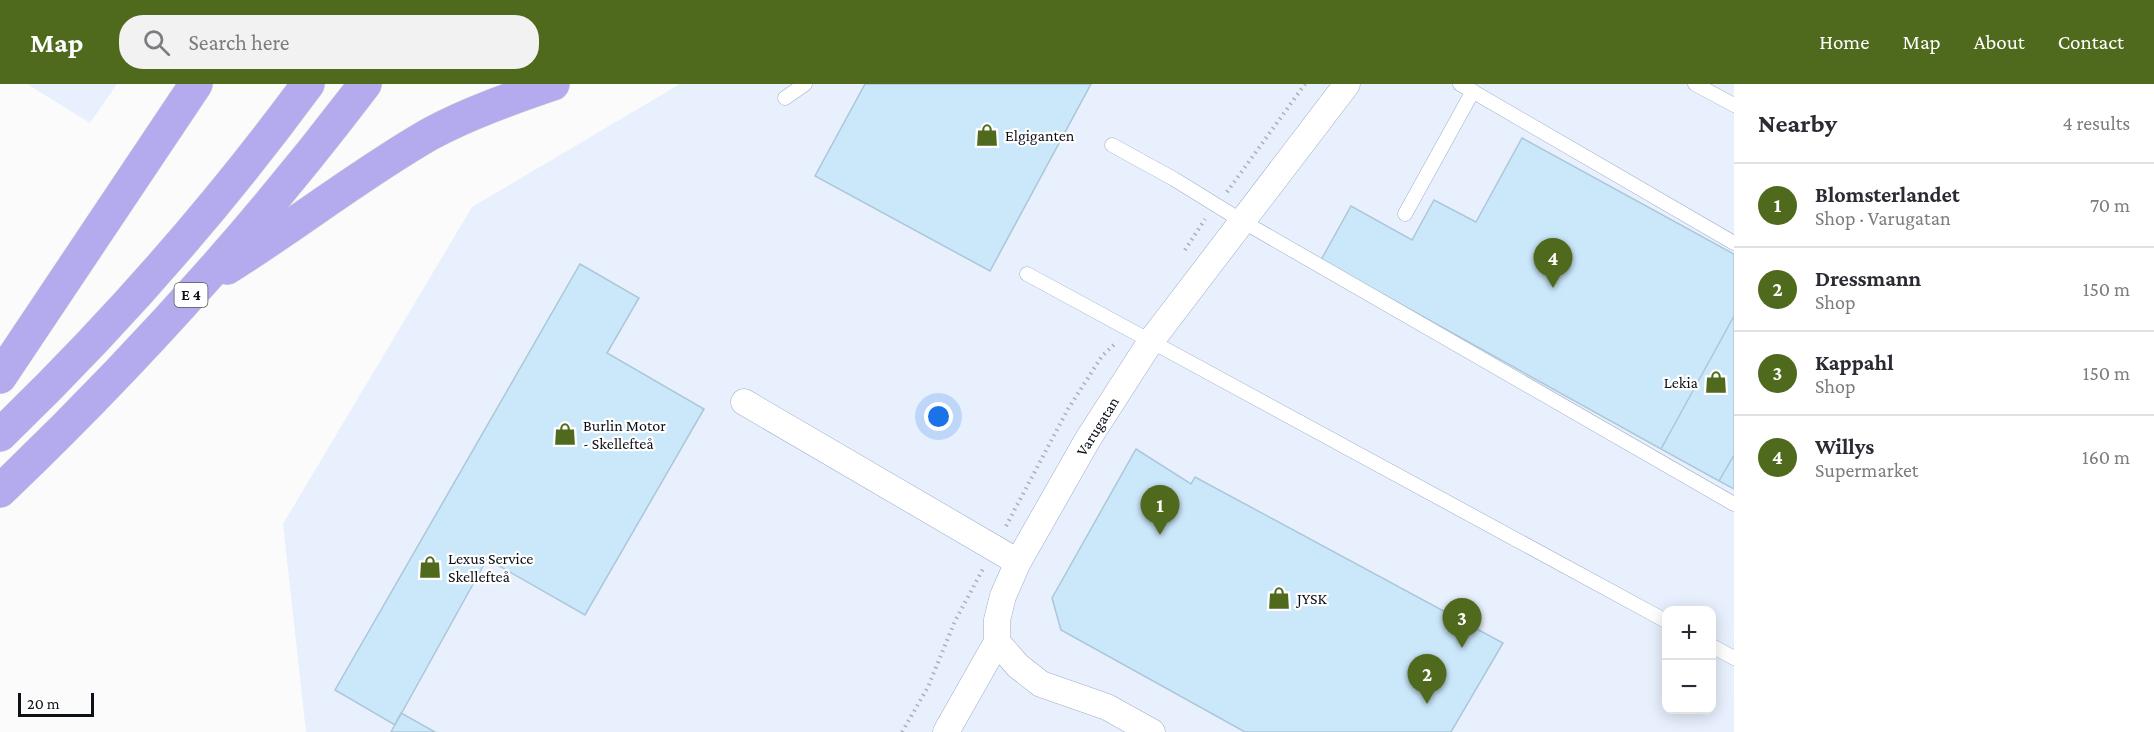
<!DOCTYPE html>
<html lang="en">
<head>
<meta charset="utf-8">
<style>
  body { margin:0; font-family:"Crimson Pro",serif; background:#f2f2f3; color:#2b2b33 }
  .controls { position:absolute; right:18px; bottom:18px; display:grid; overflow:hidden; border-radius:12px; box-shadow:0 3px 15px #0003 }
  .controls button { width:54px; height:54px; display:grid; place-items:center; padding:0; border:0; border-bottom:2px solid #e1e1e2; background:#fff; color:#2b2b33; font:30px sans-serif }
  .scale { position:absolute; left:18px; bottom:15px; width:76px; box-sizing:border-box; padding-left:6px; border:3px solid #0c1019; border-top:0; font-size:16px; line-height:21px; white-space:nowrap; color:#0c1019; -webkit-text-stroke:4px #fff; paint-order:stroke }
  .you { position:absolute; left:939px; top:333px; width:21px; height:21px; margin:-15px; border:4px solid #fff; border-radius:50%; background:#1a73e8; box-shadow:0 0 0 9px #1a73e833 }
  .badge { display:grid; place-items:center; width:39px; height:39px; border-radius:50%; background:#4f6a1c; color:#fff; font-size:20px; font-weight:700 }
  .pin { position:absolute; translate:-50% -50px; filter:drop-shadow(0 2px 3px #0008) }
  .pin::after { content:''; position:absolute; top:32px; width:21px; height:18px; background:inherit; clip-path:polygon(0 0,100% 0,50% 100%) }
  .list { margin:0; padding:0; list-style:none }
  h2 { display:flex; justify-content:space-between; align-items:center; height:78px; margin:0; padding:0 24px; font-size:26px }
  h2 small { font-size:20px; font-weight:400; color:#7c7c81 }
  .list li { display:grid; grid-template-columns:39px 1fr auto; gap:18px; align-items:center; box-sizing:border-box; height:84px; padding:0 24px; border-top:2px solid #e1e1e2 }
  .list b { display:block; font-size:22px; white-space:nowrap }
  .list p { margin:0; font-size:20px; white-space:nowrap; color:#7c7c81 }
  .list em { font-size:20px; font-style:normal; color:#7c7c81 }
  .icon { flex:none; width:33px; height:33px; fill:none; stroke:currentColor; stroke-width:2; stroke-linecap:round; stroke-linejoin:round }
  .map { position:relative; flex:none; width:1734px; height:648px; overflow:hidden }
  header { display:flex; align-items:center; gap:36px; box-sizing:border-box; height:84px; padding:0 30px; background:#4f6a1c; color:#fff }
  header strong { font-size:28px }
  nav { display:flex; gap:33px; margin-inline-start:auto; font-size:21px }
  .search { width:420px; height:54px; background:#f2f2f3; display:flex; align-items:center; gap:15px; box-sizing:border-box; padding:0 21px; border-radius:24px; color:#7c7c81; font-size:22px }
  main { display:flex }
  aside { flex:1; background:#fff }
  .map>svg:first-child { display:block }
</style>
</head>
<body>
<header>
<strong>Map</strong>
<div class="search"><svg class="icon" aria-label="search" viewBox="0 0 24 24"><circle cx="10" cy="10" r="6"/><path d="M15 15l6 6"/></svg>Search here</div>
<nav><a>Home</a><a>Map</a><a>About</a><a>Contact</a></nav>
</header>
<main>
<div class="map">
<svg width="1734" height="648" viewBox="0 0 1734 648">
  <rect width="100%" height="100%" fill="#fbfbfb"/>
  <!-- built -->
  <path fill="#e8f0fd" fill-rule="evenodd" d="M27,0H117L90,39Z
    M680,0H1734V648H306L283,440L472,123ZM1666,526H1712V626H1666Z"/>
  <!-- building -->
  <path fill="#cbe8fb" stroke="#abc7d9" stroke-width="1.5" d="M865,0H1091L990,187L815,92Z
    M1522,54L1734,170V232L1661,365L1321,176L1351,122L1412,156L1434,116L1476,138Z
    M580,180L639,214L607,269L704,325L585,531L487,475L395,641L335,606Z
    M1734,232V371L1719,397L1661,365Z
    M1136,365L1191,400L1195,393L1503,559L1451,648H1245L1061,546L1052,514Z
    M1734,371V405L1719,397Z
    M401,629L435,648H391Z"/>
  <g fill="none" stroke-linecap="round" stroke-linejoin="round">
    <!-- lane casing -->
    <g stroke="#9fadc7" stroke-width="15">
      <path id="lane" d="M1460,0L1734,159
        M1695,0L1734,21
        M785,14L805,0
        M1112,61L1174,95L1242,137L1734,420
        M1405,130L1473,7
        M1027,190L1666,537
        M1712,562L1734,574"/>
    </g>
    <!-- street casing -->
    <g stroke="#9fadc7" stroke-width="27">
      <path id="street" d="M744,318L1018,478
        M946,648L997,558
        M1152,648L1107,623L1041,600L1018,582L997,558V536L1003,512L1018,478L1088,355L1151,257L1347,0"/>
    </g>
    <!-- highway casing -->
    <g stroke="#d3d4d6" stroke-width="34">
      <path id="highway" d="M227,184C296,141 360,90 430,50C469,29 512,14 553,0
        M0,293L196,0
        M0,351C112,243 216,125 308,0
        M0,407C132,281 255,145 365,0"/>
    </g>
    <!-- path -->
    <path stroke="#adafb2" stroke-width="4" stroke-dasharray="1.5 4.5" stroke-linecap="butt" d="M1227,108L1305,0
      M1185,166L1205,135
      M1006,442L1068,325L1102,272L1116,259
      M902,648L928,603L955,537L983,485"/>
    <!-- lane -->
    <use href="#lane" stroke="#fff" stroke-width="14"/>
    <!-- street -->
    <use href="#street" stroke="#fff" stroke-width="26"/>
    <!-- highway -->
    <use href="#highway" stroke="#b3abee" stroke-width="33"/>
  </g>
  <!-- icons -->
  <defs>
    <g id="shop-bare" transform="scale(1.8)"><path d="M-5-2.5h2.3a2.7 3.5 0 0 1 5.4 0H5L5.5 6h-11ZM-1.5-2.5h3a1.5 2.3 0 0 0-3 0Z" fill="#4f6a1c" stroke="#fff" stroke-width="2.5" paint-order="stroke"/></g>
  </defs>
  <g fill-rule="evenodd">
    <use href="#shop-bare" x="987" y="51"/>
    <use href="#shop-bare" x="1716" y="298"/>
    <use href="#shop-bare" x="565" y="350"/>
    <use href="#shop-bare" x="430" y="483"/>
    <use href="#shop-bare" x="1279" y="514"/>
  </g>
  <g text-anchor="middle" stroke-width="4.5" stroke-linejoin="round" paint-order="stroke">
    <!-- shield labels -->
    <rect fill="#fff" stroke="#55585e" stroke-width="1.5" x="174.5" y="199" width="33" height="24" rx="4.5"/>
    <g font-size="15" font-weight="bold" fill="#0c1019">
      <text x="191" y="216">E 4</text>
    </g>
    <!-- poi labels -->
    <g font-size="16" fill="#0c1019" stroke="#fff" text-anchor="start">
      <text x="1005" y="57">Elgiganten</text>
      <text x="1698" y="304" text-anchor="end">Lekia</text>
      <text x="583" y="347">Burlin Motor<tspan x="583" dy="18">- Skellefteå</tspan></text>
      <text x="448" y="480">Lexus Service<tspan x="448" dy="18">Skellefteå</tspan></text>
      <text x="1297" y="520">JYSK</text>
    </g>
    <!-- street labels -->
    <g font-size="16" fill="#0c1019" stroke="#fff">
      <text transform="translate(1097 342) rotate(-58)" y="6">Varugatan</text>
    </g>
  </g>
</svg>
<div class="controls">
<button>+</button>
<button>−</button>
</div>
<div class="scale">20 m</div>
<div class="you"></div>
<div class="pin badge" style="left:1160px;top:451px">1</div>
<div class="pin badge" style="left:1427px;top:620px">2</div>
<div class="pin badge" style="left:1462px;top:564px">3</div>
<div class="pin badge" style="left:1553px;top:204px">4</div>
</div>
<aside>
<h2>Nearby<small>4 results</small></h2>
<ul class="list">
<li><span class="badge">1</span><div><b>Blomsterlandet</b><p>Shop · Varugatan</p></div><em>70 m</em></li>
<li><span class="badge">2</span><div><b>Dressmann</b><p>Shop</p></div><em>150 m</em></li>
<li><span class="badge">3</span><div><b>Kappahl</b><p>Shop</p></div><em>150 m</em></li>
<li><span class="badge">4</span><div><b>Willys</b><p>Supermarket</p></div><em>160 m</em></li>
</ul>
</aside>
</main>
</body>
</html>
